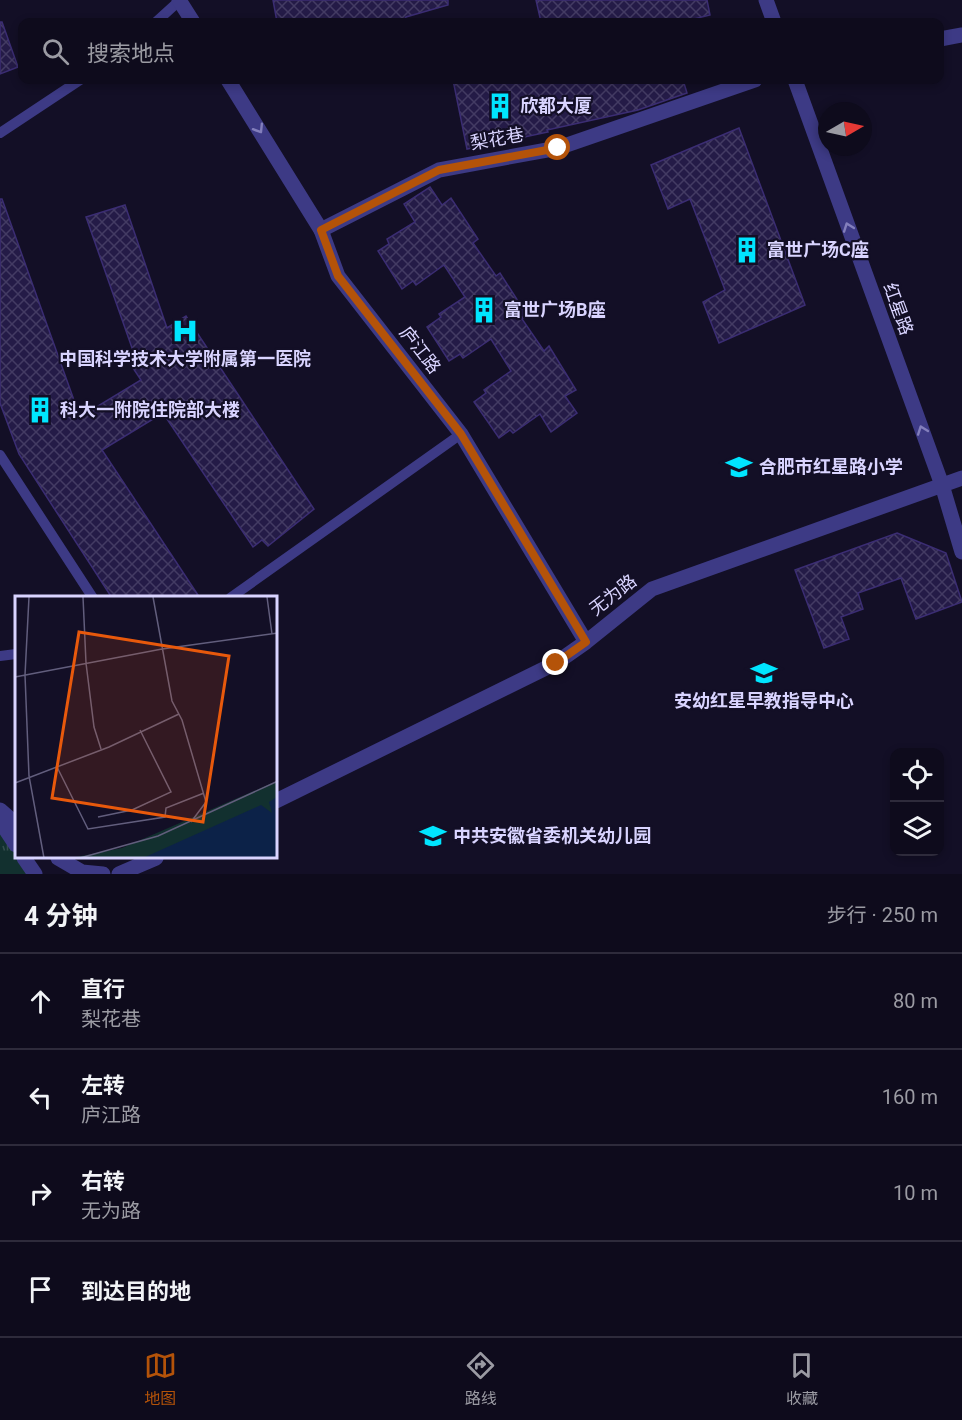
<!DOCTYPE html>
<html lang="zh">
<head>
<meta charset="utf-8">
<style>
  body { margin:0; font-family:Roboto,"Noto Sans SC",sans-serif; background:#1c1929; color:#f1f3f6 }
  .controls { position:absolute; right:18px; bottom:18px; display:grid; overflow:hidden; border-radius:12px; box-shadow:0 3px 9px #0003 }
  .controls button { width:54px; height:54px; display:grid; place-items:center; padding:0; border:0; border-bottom:2px solid #2e2b3b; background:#0e0b1c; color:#f1f3f6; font:30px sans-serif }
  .compass { position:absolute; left:818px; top:102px; width:54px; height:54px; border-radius:50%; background:#0e0b1c; box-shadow:0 3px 9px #0003; rotate:81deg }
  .stop { position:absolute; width:18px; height:18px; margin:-14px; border:4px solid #b45309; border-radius:50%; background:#fff }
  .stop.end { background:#b45309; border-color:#fff; box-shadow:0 2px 6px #0008 }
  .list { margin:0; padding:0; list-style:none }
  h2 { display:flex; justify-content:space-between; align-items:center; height:78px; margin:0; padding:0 24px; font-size:26px }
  h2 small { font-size:20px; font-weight:400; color:#9b9ba3 }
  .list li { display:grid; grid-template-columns:39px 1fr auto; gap:18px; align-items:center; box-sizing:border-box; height:96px; padding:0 24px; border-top:2px solid #2e2b3b }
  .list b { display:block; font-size:22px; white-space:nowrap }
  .list p { margin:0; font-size:20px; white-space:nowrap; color:#9b9ba3 }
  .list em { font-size:20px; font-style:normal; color:#9b9ba3 }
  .icon { flex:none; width:33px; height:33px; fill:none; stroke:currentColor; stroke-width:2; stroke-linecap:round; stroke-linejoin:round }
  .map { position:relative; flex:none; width:962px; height:874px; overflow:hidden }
  .search { position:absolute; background:#0e0b1c; box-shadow:0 3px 9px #0003; left:18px; right:18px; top:18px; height:66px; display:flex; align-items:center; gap:15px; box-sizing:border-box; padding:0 21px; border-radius:12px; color:#9b9ba3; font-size:22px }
  .sheet { height:462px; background:#0e0b1c }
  nav { display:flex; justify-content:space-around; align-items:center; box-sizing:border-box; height:84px; border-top:2px solid #2e2b3b; background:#0e0b1c; font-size:16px; color:#9b9ba3 }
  nav a { display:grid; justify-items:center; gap:3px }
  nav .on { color:#b45309 }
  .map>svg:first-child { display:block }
</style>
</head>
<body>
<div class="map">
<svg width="962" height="874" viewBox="0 0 962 874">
  <defs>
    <pattern id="park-tufts" width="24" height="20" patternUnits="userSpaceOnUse" patternTransform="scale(1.5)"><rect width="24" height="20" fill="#12302f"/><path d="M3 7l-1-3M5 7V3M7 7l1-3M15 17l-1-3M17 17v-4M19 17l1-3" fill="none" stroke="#344d4e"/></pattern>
    <pattern id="building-cross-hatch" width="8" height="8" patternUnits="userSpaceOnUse" patternTransform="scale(1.5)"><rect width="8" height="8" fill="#241b47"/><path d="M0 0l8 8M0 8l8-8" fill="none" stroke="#433b63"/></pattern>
  </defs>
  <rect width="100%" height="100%" fill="#130f26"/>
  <!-- park -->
  <path fill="url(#park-tufts)" d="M0,813L16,837V858H31L42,874H0Z"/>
  <!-- building -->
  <path fill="url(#building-cross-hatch)" stroke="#3b2d73" stroke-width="1.5" d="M273,0H448V5L406,17L403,22H277Z
    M536,0H707L710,15L682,22H541Z
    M0,22H2L18,67L0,74Z
    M453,80H683L687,93L638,110L547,130L548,132L467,149Z
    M739,128L805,305L719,343L703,302L725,290L690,199L668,209L651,165Z
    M430,187L442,205L451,198L478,239L473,243L496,276L500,273L527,315L522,319L544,351L549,346L576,390L565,396L577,413L551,432L540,414L513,433L510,430L499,438L474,402L486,393L484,390L511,371L491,339L463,358L460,354L449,361L427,327L441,317L439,314L465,297L444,265L416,285L413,281L402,289L378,251L389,244L387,239L415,222L404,204Z
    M0,199H2L80,417L141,380L127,359L136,353L132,348L86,217L125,205L167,328L186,316L314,509L268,546L262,540L253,547L163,413L102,450L200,598H112L19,454L0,403Z
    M897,533L946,553L962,602L916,619L901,578L858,593L863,609L841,617L849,639L824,648L795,570Z"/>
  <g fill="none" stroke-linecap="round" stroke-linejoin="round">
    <!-- service -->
    <path stroke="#3d3a85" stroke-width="10" d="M156,22L179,1
      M0,133L80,80
      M0,455L93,598
      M230,598L461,434
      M0,656L16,654"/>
    <!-- minor -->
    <path stroke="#3d3a85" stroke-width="15" d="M940,39L962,35
      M321,230L439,170L558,148L755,80"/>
    <!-- tertiary -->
    <path stroke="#3d3a85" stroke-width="15" d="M179,0L193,22
      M766,0L774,22
      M228,80L321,230L338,276L461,434L586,642
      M795,80L942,485L962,552
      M276,801L556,663L586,642L652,589L962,478
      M0,810L16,824
      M0,821L16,845
      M24,858L35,874
      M58,858L82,872L103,874
      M119,874L156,858"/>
  </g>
  <!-- one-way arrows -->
  <defs><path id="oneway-chevron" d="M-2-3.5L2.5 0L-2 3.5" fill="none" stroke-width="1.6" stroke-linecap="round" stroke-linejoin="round" transform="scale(1.5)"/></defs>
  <g stroke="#837fbc">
    <use href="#oneway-chevron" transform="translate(259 129) rotate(58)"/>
    <use href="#oneway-chevron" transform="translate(848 227) rotate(-110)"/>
    <use href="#oneway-chevron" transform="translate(922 430) rotate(-110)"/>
  </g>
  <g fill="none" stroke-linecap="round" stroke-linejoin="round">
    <!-- route -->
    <path stroke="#b45309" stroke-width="8" d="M556,663L586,642L461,434L338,276L321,230L439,170L558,148"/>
  </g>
  <!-- icons -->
  <defs>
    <g id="building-bare" transform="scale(2.07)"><path d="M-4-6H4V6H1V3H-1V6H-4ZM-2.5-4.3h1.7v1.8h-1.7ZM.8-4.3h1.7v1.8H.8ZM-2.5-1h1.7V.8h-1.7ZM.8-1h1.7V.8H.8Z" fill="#00e5ff" stroke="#130f26" stroke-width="2.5" paint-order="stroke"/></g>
    <g id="hospital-bare" transform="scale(2.07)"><path d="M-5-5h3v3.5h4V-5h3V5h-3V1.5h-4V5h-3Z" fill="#00e5ff" stroke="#130f26" stroke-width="2.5" paint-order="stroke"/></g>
    <g id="school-bare" transform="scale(2.07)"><path d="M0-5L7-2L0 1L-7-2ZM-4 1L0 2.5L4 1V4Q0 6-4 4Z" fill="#00e5ff" stroke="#130f26" stroke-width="2.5" paint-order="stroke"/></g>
  </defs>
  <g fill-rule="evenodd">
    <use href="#building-bare" x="500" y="106"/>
    <use href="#building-bare" x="747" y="250"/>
    <use href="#building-bare" x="484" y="310"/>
    <use href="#hospital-bare" x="185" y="331"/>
    <use href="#building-bare" x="40" y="410"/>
    <use href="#school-bare" x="739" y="467"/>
    <use href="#school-bare" x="764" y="673"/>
    <use href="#school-bare" x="433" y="836"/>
  </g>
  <g text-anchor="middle" stroke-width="4.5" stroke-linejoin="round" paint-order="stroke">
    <!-- poi labels -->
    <g font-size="18" font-weight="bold" fill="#d9d4ff" stroke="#130f26" text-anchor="start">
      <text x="520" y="112">欣都大厦</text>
      <text x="767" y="256">富世广场C座</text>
      <text x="504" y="316">富世广场B座</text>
      <text x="185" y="365" text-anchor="middle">中国科学技术大学附属第一医院</text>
      <text x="60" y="416">科大一附院住院部大楼</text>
      <text x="759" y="473">合肥市红星路小学</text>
      <text x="764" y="707" text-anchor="middle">安幼红星早教指导中心</text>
      <text x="453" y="842">中共安徽省委机关幼儿园</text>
    </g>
    <!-- street labels -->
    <g font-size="18" fill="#d9d4ff" stroke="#130f26">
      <text transform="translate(497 139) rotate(-10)" y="6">梨花巷</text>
      <text transform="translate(898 309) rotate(70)" y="6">红星路</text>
      <text transform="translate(420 350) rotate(52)" y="6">庐江路</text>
      <text transform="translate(613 595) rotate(-38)" y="6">无为路</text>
    </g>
  </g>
  <!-- overview -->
  <g transform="translate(15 596)">
    <rect width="262" height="262" fill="#130f26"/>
    <path d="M262,185V262H56L107,252Z" fill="#12302f"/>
    <path d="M262,201V262H128L246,209L257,217L254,206Z" fill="#0c2248"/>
    <path fill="none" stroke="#625e7d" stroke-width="1.5" d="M14,1L10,79L14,180L29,262M68,1L71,67L79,131L86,153M138,1L157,105L167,124L191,206L176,226M252,1L257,38M0,81L147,53L263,37M42,171L73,233L150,221L151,212L189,197M0,187L94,151L164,118M83,221L117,214L156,196L125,134M65,262L143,240L263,185"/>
    <path fill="#e8590c" fill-opacity="0.15" stroke="#e8590c" stroke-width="3" d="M64,36L214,60L188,226L37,202Z"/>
    <rect width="262" height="262" fill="none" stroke="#d9d4ff" stroke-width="3"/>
  </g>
</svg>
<div class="controls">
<button><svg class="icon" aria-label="locate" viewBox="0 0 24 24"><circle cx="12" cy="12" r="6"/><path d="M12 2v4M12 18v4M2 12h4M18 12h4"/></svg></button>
<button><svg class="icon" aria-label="layers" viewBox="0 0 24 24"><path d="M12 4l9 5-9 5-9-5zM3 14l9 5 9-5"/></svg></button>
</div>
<svg class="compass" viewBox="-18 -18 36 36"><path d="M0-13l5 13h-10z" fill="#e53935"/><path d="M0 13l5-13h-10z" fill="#9b9ba3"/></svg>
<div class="stop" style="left:558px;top:148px"></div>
<div class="stop end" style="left:556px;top:663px"></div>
<div class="search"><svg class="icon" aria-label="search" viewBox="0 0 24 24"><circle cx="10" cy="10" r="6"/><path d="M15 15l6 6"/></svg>搜索地点</div>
</div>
<section class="sheet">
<h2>4 分钟<small>步行 · 250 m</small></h2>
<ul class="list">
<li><svg class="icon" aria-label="ahead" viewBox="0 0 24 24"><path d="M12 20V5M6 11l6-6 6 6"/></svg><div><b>直行</b><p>梨花巷</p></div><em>80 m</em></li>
<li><svg class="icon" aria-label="left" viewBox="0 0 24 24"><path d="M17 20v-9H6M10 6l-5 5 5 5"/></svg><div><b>左转</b><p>庐江路</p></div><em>160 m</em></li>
<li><svg class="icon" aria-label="right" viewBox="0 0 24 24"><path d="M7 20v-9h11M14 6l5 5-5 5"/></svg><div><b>右转</b><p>无为路</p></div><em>10 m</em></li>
<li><svg class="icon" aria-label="arrive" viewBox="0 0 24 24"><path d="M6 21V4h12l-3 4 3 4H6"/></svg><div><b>到达目的地</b></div></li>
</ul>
</section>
<nav>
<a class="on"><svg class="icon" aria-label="map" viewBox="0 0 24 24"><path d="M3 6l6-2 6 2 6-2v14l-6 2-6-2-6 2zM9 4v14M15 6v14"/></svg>地图</a>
<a><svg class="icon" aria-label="directions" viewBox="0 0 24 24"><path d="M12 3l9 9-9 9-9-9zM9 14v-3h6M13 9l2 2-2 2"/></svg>路线</a>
<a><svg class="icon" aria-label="saved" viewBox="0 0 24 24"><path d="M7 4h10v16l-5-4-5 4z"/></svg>收藏</a>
</nav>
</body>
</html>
